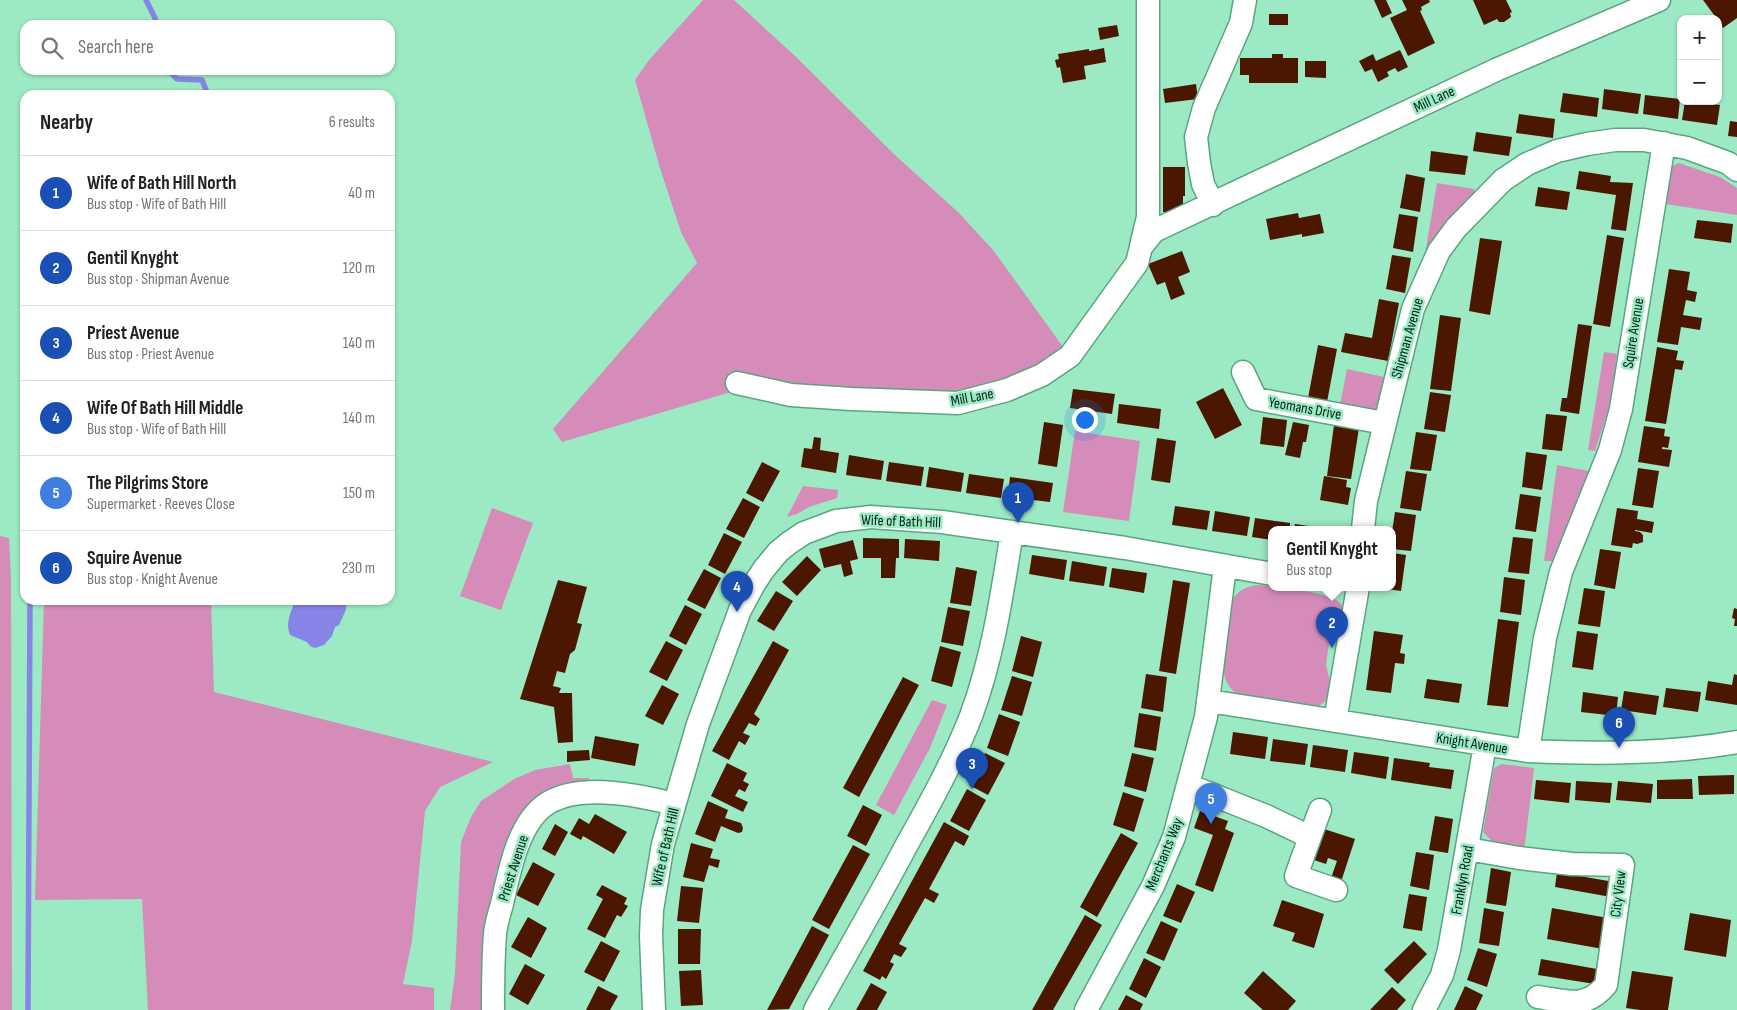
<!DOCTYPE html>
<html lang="en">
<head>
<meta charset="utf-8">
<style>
  body { margin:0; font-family:"Sofia Sans Condensed",sans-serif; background:#f2f2f2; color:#202124 }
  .controls { position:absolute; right:15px; top:15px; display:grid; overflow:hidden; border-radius:10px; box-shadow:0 1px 4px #0004 }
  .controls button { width:45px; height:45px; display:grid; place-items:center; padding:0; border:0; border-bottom:1px solid #e0e0e0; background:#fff; color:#202124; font:25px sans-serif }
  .you { position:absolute; left:1084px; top:419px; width:18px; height:18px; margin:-12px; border:4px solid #fff; border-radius:50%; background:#1a73e8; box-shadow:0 0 0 8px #1a73e833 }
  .badge { display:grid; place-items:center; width:32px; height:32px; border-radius:50%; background:#7c3aed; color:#fff; font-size:16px; font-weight:700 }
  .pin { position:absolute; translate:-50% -41px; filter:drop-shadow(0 1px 2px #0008) }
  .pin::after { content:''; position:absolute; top:26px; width:18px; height:15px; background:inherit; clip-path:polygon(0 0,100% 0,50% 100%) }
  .popup { position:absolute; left:1268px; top:526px; width:128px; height:65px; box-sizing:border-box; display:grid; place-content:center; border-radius:10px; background:#fff; filter:drop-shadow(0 1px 4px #0005); font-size:16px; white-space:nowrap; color:#757577 }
  .popup b { font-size:19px; color:#202124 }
  .popup::after { content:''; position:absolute; left:50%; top:100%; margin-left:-10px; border:10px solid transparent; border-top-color:#fff }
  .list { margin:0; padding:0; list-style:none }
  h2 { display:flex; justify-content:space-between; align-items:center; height:65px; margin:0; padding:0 20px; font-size:21px }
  h2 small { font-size:16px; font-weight:400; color:#757577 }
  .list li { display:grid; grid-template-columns:32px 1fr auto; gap:15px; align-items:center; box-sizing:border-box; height:75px; padding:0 20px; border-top:1px solid #e0e0e0 }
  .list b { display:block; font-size:19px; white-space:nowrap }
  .list p { margin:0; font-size:16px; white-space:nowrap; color:#757577 }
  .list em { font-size:16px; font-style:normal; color:#757577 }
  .icon { flex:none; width:28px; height:28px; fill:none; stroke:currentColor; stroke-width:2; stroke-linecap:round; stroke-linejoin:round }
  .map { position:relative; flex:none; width:1737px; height:1010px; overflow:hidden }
  .search { position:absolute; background:#fff; box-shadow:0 1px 4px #0004; left:20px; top:20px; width:375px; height:55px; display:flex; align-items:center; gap:12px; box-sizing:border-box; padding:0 18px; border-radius:15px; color:#757577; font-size:19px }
  .panel { position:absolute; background:#fff; box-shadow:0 1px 4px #0004; left:20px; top:90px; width:375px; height:515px; border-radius:15px }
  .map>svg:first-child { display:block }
</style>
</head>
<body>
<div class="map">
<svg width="1737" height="1010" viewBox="0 0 1737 1010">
  <rect width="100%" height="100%" fill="#9ceac3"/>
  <!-- green -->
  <path fill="#d58cb9" d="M703,0H734L794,55L895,155L959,213L993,250L1066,351L1025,378L956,397L799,387L729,372L741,389L562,442L553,429L697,263L681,232L660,168L635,80L649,60Z
    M1679,163L1720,177L1737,188V215L1666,204L1672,166Z
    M1437,183L1474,189L1475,196L1423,266Z
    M1604,352L1617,354L1610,404L1595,451L1588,450Z
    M1347,369L1389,378L1379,418L1339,410Z
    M1075,431L1140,441L1129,521L1063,512Z
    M1557,465L1589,471L1552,561H1544Z
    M803,486L838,490L837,498L809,507L797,514L787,517Z
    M492,508L533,523L501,610L460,596Z
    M0,536L9,538L11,578L12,1010H0Z
    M1259,585C1275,587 1333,592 1341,604C1344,608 1343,614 1344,619L1339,620L1329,642L1326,665L1331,685L1327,700L1316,708L1242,697C1229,690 1224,681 1223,667L1233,598C1241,589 1247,586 1259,585Z
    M44,600H211L214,692L493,762L440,787L425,811L412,941L403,984L434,988V1010H148L142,899L35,900Z
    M932,700L947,705L930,748L894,815L876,805Z
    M570,764L573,778H589L588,784L533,805L520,813L496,872L491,907L488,1010H450L455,974L461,842L471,817L481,801L514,779L535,770Z
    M1502,764L1534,768L1524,852L1490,846L1491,840L1483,832L1494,768Z"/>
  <!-- water -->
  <path fill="#8685e5" d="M295,600H348L345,612L339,625L335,627L332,636L324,645L315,648L310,646L307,642L290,635C285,622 291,613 295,600Z"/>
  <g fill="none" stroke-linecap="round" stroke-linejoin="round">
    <!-- stream -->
    <path stroke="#8685e5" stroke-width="5.5" d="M146,0L155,18L156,25
      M168,70L177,79L202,80L208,95
      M28,1010L30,600"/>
  </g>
  <!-- building -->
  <path fill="#4b1701" d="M1374,0H1386L1392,13L1382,18Z
    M1402,0H1429L1430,2L1421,7L1422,10L1420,11L1435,43L1408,56L1390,18L1407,10Z
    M1473,0H1506L1512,12L1510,13L1511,17L1504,22H1499L1497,19L1484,25Z
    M1703,0H1737V18L1723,28L1718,19H1717Z
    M1269,14H1288V25H1269Z
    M1117,25L1119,36L1100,40L1098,28Z
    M1104,48L1106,62L1084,66L1086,79L1063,83L1060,67L1057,68L1055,60L1059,59L1058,54L1089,49V51Z
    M1400,50L1408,67L1398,72L1395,68L1387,72L1389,76L1378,82L1372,69L1365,72L1359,61L1373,54L1376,61Z
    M1272,54H1283V58H1298V83H1249V75H1240V58H1272Z
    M1305,61H1326V78L1305,77Z
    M1196,84L1198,99L1165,103L1163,89Z
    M1604,89L1641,94L1638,114L1602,109Z
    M1563,93L1599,98L1597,117L1560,112Z
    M1645,95L1680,99L1678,119L1643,114Z
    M1685,101L1720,105L1717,125L1682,120Z
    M1519,114L1555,119L1553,138L1516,133Z
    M1730,121L1737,122V137L1728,136Z
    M1476,132L1512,137L1509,156L1473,151Z
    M1431,151L1468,156L1465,175L1429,171Z
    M1163,167H1185V196H1183V212H1163Z
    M1579,171L1611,176L1610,182L1633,183L1626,231L1611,229L1616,195L1576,189Z
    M1406,174L1425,178L1420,212L1400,208Z
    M1538,187L1570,192L1567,210L1535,206Z
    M1298,213L1299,218L1320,214L1324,233L1302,237V234L1270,240L1266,219Z
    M1399,214L1418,217L1413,252L1393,248Z
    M1697,220L1733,224L1731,243L1694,238Z
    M1607,235L1624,238L1610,327L1593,324Z
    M1480,238L1502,241L1490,315L1469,311Z
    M1182,251L1190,272L1178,277L1185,294L1171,300L1165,282L1157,285L1148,264Z
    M1392,255L1411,258L1405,293L1386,289Z
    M1669,269L1690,272L1687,290L1697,292L1695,302L1686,300L1683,315L1702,318L1700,330L1681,327L1678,345L1657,342Z
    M1379,299L1399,303L1388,361L1341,352L1345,333L1372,338Z
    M1440,315L1461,318L1451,391L1430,389Z
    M1578,324L1592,326L1579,414L1560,411L1562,398H1567Z
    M1318,345L1337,349L1327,402L1308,398Z
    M1657,347L1678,351L1676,360L1684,361L1682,370L1675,369L1666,424L1645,421Z
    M1223,388L1242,425L1215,439L1196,402Z
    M1073,389L1115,394L1112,414L1070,408Z
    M1430,392L1451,395L1445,432L1424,429Z
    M1119,404L1161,409L1159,429L1117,423Z
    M1546,414L1567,416L1562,451L1542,449Z
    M1263,417L1287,420L1284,447L1260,444Z
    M1044,422L1063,425L1057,467L1038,464Z
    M1293,422L1309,425L1306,442H1303L1300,458L1285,455Z
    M1334,425L1359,428L1351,479L1327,476Z
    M1644,426L1665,429L1664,436L1670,437L1668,448L1662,447V449L1672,450L1669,467L1638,462Z
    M1416,432L1437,435L1431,471L1410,469Z
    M814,437L821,438L820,450L839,453L836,473L801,467L804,448L812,449Z
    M1157,438L1176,441L1170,483L1151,480Z
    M1526,452L1547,455L1542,490L1522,487Z
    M849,455L884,461L881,480L846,475Z
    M762,462L780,471L763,502L746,493Z
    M889,462L924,467L921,486L886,481Z
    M929,467L964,473L961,492L926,487Z
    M1638,468L1659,471L1653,508L1632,505Z
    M1406,471L1427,474L1421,511L1400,508Z
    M969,474L1004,479L1001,498L966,493Z
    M1324,476L1347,480L1346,487L1351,488L1348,505L1320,500Z
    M1010,477L1053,483L1050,502L1008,497Z
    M1520,494L1541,497L1536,532L1515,529Z
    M743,498L760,507L744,538L726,529Z
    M1175,506L1210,511L1207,530L1172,525Z
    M1617,508L1638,511L1637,519L1654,522L1652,533L1635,530V531L1640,532L1643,535V542L1637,544L1633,543L1632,548L1611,545Z
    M1215,511L1250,517L1247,536L1212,531Z
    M1395,512L1416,515L1411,551L1392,549V532Z
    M1255,518L1290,523V529H1272V540L1252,537Z
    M1295,524L1322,528V529H1294Z
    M724,533L742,542L725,574L708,565Z
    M1513,537L1533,539L1529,574L1508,572Z
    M863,538L899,539V558H896L895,578H881V558H863Z
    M905,539L940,541L939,561L904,558Z
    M853,540L858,559L850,561L853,574L844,577L841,564L824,568L819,549Z
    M1600,549L1621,552L1615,589L1594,585Z
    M1392,553L1406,555L1401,591L1380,588V587H1392Z
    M1032,555L1067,560L1064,580L1029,574Z
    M807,556L821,570L797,596L782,582Z
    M1072,561L1107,567L1104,586L1069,581Z
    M956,567L977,571L971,606L950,603Z
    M1112,568L1147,573L1144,593L1109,587Z
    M704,569L721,578L705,609L687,600Z
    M1504,577L1525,580L1521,615L1500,612Z
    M558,580L587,587L577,623L582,624L575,650L570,654L565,673L557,671L553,686L561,688L559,693H572L573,742L558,743L554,707L520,699Z
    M1173,580L1190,583L1176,674L1159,671Z
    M1584,588L1605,591L1600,627L1578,624Z
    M776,591L793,601L774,631L757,621Z
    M685,605L702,614L686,645L669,636Z
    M948,607L970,611L963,646L941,642Z
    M1734,608L1737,609V626H1734L1735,619L1732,618Z
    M1498,619L1519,622L1508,707L1487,705Z
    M1374,631L1403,635L1400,653L1405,654L1404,664L1395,663L1391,693L1366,690Z
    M1577,631L1598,634L1593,670L1572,667Z
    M1021,636L1042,642L1033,677L1012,671Z
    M666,641L683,650L667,681L649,672Z
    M773,641L789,650L754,714L760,719L756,726L749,723L743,733L750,736L745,745L739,741L729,760L712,751Z
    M940,646L961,652L952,687L931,681Z
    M1146,674L1167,677L1163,712L1141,708Z
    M1734,674L1737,675V705L1705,700L1708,681L1732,685Z
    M1012,676L1032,682L1022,716L1001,710Z
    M903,677L919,685L859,797L843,788Z
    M1427,679L1462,684L1459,703L1424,698Z
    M662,685L679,694L663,725L645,716Z
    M1666,688L1701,692L1698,712L1663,707Z
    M1624,691L1659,696L1656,715L1621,710Z
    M1583,692L1618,697L1616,716L1581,712Z
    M1139,713L1161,717L1156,751L1134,747Z
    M999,714L1020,722L1008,756L987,748Z
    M1233,732L1268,737L1265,759L1230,754Z
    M595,736L639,744L635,766L591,758Z
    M1273,739L1308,744L1305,765L1270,761Z
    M1313,745L1348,750L1345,772L1310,767Z
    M589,750L590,760L567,762V751Z
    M1354,752L1389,757L1386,779L1351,773Z
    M985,753L1005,763L988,795L969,785Z
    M1132,753L1154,758L1146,792L1124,786Z
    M1394,758L1430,763L1429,767L1454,770L1451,789L1391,780Z
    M727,763L747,773L743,781L749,784L745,792L739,789L735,796L748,802L743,812L711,796Z
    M1734,775V794L1699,795L1698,776Z
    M1692,779L1693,799H1657V780Z
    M1536,780L1571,783L1569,803L1534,799Z
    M1576,781L1612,783L1610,803L1575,800Z
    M1618,781L1653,784L1651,803L1616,800Z
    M967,789L986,800L969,831L950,821Z
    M1123,792L1144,799L1134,832L1113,825Z
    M708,801L728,810L725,818L741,823L743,828L742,832L738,833L721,826L715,842L695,834Z
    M863,805L882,815L866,846L847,836Z
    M1200,811L1228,821L1225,829L1234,833L1213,892L1195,885L1213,835L1194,828Z
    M595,814L627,832L614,854L583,836L581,840L570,834L579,818L589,824Z
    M1435,816L1453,819L1448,853L1429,850Z
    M944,822L969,836L964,846L955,841L929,889L939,894L934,903L925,898L899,944L907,948L901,957L894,954L890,962L894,964L886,979L882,976L880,980L863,971Z
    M555,824L568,832L555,856L542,849Z
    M1324,829L1355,839L1341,882L1331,878L1337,861L1328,858L1326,864L1314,860Z
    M1121,833L1138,843L1097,917L1080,907Z
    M691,843L713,849L710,858L720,860L718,868L709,865L704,882L683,877Z
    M853,845L870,854L829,929L812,920Z
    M1416,852L1434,855L1429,890L1410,886Z
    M533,862L555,874L538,906L516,895Z
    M1491,868L1511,872L1506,906L1486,903Z
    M1557,872L1614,882L1611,897L1555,887Z
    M1177,884L1195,892L1181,923L1163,916Z
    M602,885L627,898L624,904L628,906L621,917L617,915L605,938L587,929L603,899L596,895Z
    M681,886L703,888L699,923L677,921Z
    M1409,894L1427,897L1422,931L1403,928Z
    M1282,900L1324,914L1314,948L1292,941L1295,933L1273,926Z
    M1484,908L1504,912L1499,946L1479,943Z
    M1552,908L1608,918L1603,949L1547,939Z
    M1690,913L1731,920L1726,957L1684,950Z
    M1085,915L1102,925L1053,1010H1032Z
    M528,917L547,928L531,958L511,947Z
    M1161,921L1178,929L1164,961L1146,953Z
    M812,926L829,935L789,1009L767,1010Z
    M678,929H701L700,964H678Z
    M601,941L620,951L604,982L584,972Z
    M1414,941L1427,954L1398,984L1384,970Z
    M1478,948L1497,954L1487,987L1467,980Z
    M1144,958L1161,967L1146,998L1129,989Z
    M1541,959L1597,969L1595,984L1538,975Z
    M525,964L545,975L528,1005L509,994Z
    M701,970L703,1005L681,1006L679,971Z
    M1263,971L1296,1001L1288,1010H1263L1244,993Z
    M1632,971L1673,977L1668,1010H1640L1626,1008Z
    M871,983L887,992L877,1010H856Z
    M598,986L618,996L610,1010H586Z
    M1465,986L1483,995L1476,1010H1454Z
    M1392,987L1406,1000L1397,1010H1370Z
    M1126,995L1143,1004L1140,1010H1118Z"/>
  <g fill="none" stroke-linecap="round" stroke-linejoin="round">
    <!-- minor casing -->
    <g stroke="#59a582" stroke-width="25">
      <path id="minor" d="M1213,205L1203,184L1199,163L1196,137L1204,108L1241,23L1245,0
        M1141,246L1148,217V0
        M1243,372L1256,399L1384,423
        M737,383L791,395L851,399L958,403L1007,390L1042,375L1070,356L1137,263L1141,247L1154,231L1498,69L1659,0
        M1363,529L1366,501L1413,309L1439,251L1456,228L1503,180L1527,164L1557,151L1587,144L1615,140H1644L1687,148L1728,163L1737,170
        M1209,701L1528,751C1598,754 1668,754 1737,742
        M1335,721L1358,587
        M1528,751L1545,638L1561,572L1610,450L1621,409L1664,143
        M1188,785L1266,816L1310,837L1296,876L1336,890
        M1310,837L1320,810
        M1468,849L1519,858L1572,864L1623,865L1606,985C1585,1010 1566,1001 1538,997
        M493,1010C493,985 493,959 495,934C496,924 499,914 502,904C509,873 518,821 548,803C582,783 639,795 674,804
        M654,1010L651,936L652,910L663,844L698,724L740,610L754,584L764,569L778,552L789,543L804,533L836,521L871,517L942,522L1125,548L1272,574
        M815,1010C845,956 876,903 905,848C929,805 953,762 971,716C993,657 1002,594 1012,532
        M1086,1010L1153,886L1174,837L1206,717L1225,566
        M1424,1010L1442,975L1449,950L1485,745"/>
    </g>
    <!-- minor -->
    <use href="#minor" stroke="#fff" stroke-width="22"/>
  </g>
  <g text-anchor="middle" stroke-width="5" stroke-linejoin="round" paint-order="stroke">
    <!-- street labels -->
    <g font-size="15" fill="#022215" stroke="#9ceac3">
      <text transform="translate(1434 99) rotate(-25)" y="5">Mill Lane</text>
      <text transform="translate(1633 333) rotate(-81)" y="5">Squire Avenue</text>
      <text transform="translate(1407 338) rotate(-74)" y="5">Shipman Avenue</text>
      <text transform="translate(972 397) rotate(-11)" y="5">Mill Lane</text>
      <text transform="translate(1305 408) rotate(10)" y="5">Yeomans Drive</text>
      <text transform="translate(901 521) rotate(2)" y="5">Wife of Bath Hill</text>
      <text transform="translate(1472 743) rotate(9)" y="5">Knight Avenue</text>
      <text transform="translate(665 847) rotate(-77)" y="5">Wife of Bath Hill</text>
      <text transform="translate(1164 854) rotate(-68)" y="5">Merchants Way</text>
      <text transform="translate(513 868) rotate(-72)" y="5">Priest Avenue</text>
      <text transform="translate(1462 880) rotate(-80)" y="5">Franklyn Road</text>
      <text transform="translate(1618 894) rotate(-83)" y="5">City View</text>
    </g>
  </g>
</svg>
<div class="controls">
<button>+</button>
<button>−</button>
</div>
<div class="you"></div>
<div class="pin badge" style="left:1018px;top:523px;background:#1a4fb4">1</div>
<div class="pin badge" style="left:1332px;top:648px;background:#1a4fb4">2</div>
<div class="popup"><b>Gentil Knyght</b>Bus stop</div>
<div class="pin badge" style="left:972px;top:789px;background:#1a4fb4">3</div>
<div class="pin badge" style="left:737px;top:612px;background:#1a4fb4">4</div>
<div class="pin badge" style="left:1211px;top:824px;background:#3f7fe0">5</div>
<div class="pin badge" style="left:1619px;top:748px;background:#1a4fb4">6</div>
<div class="search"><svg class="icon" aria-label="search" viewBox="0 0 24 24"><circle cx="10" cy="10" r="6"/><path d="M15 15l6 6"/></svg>Search here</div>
<section class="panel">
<h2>Nearby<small>6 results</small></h2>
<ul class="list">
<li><span class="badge" style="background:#1a4fb4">1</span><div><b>Wife of Bath Hill North</b><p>Bus stop · Wife of Bath Hill</p></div><em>40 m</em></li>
<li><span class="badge" style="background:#1a4fb4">2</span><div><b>Gentil Knyght</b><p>Bus stop · Shipman Avenue</p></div><em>120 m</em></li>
<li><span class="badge" style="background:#1a4fb4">3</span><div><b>Priest Avenue</b><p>Bus stop · Priest Avenue</p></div><em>140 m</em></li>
<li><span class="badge" style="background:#1a4fb4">4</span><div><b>Wife Of Bath Hill Middle</b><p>Bus stop · Wife of Bath Hill</p></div><em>140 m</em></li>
<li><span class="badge" style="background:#3f7fe0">5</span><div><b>The Pilgrims Store</b><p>Supermarket · Reeves Close</p></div><em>150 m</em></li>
<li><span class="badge" style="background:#1a4fb4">6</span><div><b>Squire Avenue</b><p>Bus stop · Knight Avenue</p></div><em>230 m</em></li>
</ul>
</section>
</div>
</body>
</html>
